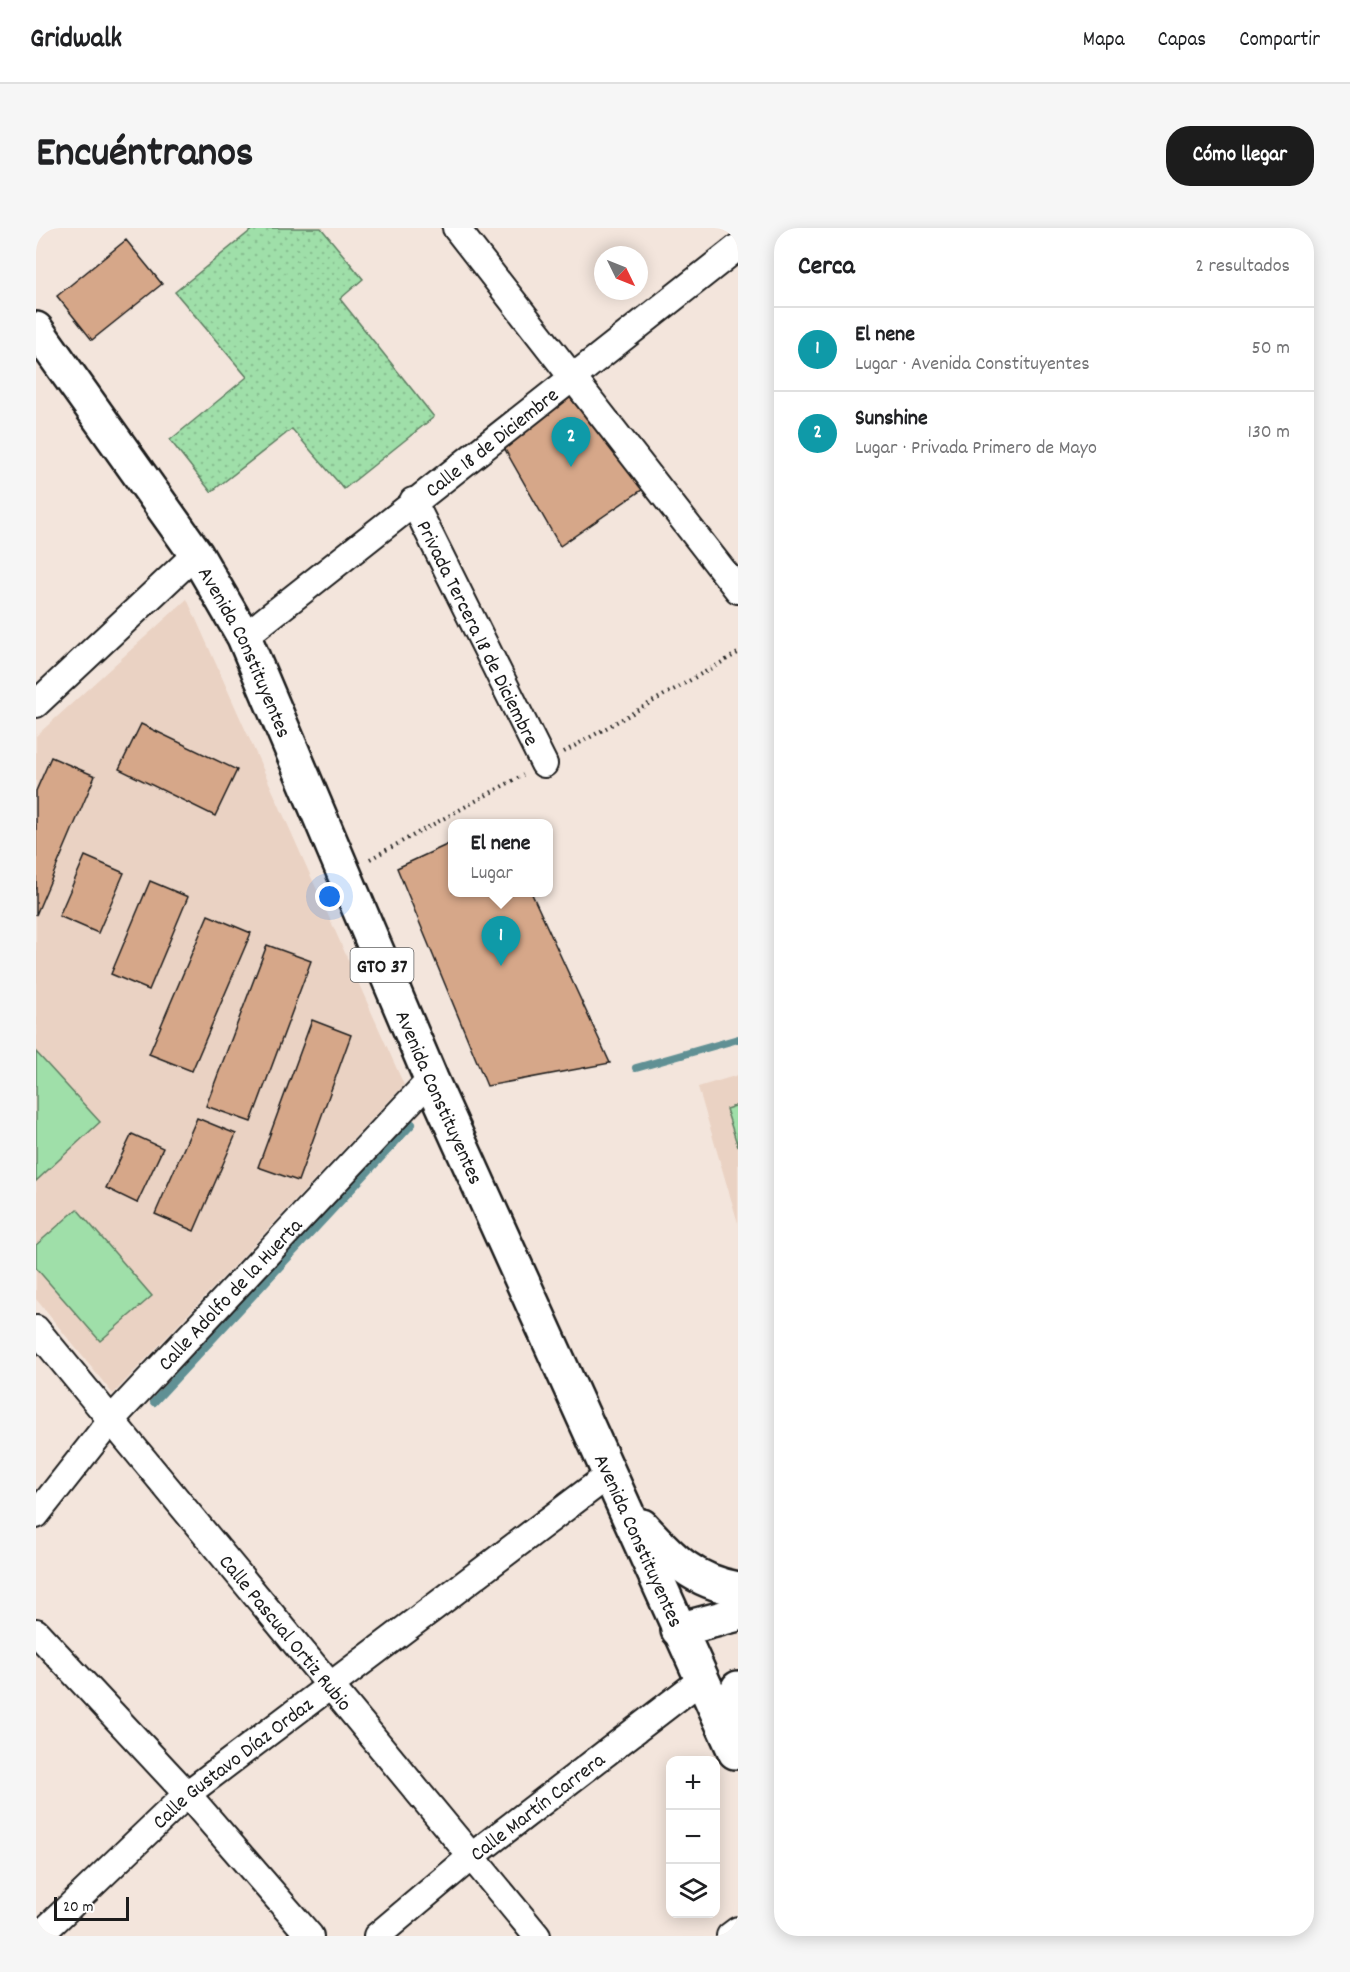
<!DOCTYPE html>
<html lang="es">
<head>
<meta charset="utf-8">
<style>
  body { margin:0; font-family:Dekko,sans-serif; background:#f6f6f6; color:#202124 }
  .controls { position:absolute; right:18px; bottom:18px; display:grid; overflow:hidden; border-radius:12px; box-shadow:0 3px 15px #0003 }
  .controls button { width:54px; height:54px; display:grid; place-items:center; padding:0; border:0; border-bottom:2px solid #e0e0e0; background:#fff; color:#202124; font:30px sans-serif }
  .compass { position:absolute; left:558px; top:18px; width:54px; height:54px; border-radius:50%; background:#fff; box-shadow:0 3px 15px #0003; rotate:133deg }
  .scale { position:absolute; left:18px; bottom:15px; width:75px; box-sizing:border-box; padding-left:6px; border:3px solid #1c1c1c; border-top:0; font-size:16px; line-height:21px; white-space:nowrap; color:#1c1c1c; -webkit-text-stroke:4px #fff; paint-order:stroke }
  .you { position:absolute; left:294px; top:669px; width:21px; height:21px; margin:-15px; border:4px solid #fff; border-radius:50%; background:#1a73e8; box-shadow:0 0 0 9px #1a73e833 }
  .badge { display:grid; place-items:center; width:39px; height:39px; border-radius:50%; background:#1c1c1c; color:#fff; font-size:20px; font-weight:700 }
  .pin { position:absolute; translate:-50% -50px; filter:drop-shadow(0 2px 3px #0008) }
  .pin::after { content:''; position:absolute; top:32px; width:21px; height:18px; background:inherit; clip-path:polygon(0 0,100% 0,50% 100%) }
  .popup { position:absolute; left:412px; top:591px; width:105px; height:78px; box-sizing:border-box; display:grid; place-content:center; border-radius:12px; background:#fff; filter:drop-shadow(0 2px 4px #0005); font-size:20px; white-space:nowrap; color:#757577 }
  .popup b { font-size:22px; color:#202124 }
  .popup::after { content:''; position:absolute; left:50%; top:100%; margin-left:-12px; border:12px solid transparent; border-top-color:#fff }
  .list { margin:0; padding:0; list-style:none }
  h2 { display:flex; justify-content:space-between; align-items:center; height:78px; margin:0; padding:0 24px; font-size:26px }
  h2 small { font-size:20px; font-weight:400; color:#757577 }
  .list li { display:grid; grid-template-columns:39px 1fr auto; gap:18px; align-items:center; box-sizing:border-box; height:84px; padding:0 24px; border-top:2px solid #e0e0e0 }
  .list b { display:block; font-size:22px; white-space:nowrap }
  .list p { margin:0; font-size:20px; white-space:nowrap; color:#757577 }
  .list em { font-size:20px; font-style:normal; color:#757577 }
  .icon { flex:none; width:33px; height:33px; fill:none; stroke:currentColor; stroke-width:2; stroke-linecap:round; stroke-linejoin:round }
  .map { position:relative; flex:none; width:702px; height:1708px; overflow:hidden; border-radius:24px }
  header { display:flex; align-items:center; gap:36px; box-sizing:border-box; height:84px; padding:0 30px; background:#fff; border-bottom:2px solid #e0e0e0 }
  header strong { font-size:28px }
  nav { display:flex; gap:33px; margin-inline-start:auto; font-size:21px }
  .intro { display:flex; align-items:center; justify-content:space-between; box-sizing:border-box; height:144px; padding:0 36px }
  h1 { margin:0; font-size:42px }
  .button { padding:15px 27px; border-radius:24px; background:#1c1c1c; color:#fff; font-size:21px; font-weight:700 }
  main { display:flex; gap:36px; padding:0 36px }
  aside { flex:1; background:#fff; border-radius:24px; box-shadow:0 3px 15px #0003 }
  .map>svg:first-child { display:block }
</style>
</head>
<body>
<header>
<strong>Gridwalk</strong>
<nav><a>Mapa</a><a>Capas</a><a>Compartir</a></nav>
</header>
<div class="intro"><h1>Encuéntranos</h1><a class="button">Cómo llegar</a></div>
<main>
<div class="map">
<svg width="702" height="1708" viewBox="0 0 702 1708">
  <defs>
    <pattern id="grass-dots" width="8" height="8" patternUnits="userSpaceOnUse" patternTransform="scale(1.5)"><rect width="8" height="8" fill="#9fdfa9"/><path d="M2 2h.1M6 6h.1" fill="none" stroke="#88bf91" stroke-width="1.8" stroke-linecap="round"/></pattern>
  </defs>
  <rect width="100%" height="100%" fill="#f3e5dc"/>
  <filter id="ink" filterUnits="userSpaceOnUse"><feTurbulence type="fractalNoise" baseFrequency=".0167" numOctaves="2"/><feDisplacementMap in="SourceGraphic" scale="12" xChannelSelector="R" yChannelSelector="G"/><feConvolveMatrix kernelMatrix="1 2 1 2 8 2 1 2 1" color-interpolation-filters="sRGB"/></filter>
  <g filter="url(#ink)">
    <!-- built -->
    <path fill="#ead2c3" d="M151,371L368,857L77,1166L0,1071V508Z
      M702,847V995L662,859Z"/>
    <!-- grass -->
    <path fill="url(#grass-dots)" stroke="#5e7e62" stroke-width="1.5" d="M218,0H285L327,51L304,71L398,189L308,261L256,201L175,264L134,212L211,149L139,64Z"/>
    <!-- pitch -->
    <path fill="#9fdfa9" stroke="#5e7e62" stroke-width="1.5" d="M0,824L64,894L0,953Z
      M702,877V919L690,881Z
      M41,981L116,1068L64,1113L0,1040V1017Z"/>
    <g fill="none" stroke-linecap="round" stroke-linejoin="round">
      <!-- stream -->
      <path stroke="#609094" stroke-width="8" d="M600,840L702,811
        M118,1174L376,896"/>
    </g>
    <!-- building -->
    <path fill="#d6a789" stroke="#1c1c1c" stroke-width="1.5" d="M90,12L126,56L56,112L21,68Z
      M533,168L607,261L524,318L467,218Z
      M105,496L201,542L179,588L83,541Z
      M15,529L59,548L0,687V563Z
      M417,614V664H495L574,835L451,858L361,640Z
      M49,628L88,645L62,705L23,688Z
      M114,653L152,669L113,762L75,746Z
      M172,687L215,705L156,843L113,826Z
      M231,717L275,733L215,894L170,878Z
      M276,792L315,807L262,953L222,939Z
      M161,890L200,906L158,1003L119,986Z
      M96,906L127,920L101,975L70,960Z"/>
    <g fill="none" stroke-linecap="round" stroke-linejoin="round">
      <!-- street casing -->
      <g stroke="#1c1c1c" stroke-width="30">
        <g id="street">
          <path d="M420,0L702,362"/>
          <path id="s1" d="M377,273L508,536"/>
          <path id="s2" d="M208,409L702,19"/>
          <path d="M0,476L160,326"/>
          <path id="s3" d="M0,1101L501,1708"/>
          <path id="s4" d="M0,1287L75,1192L395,851"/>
          <path d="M0,1404L151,1566L274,1708"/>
          <path id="s5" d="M3,1708L151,1566L574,1246"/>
          <path id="s6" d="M341,1708L436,1628L665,1452"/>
          <path d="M694,1708L702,1702"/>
        </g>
      </g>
      <!-- primary casing -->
      <g stroke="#1c1c1c" stroke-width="38">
        <g id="primary">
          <path id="s7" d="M0,101L160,326L208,409L395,851L699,1524"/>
          <path d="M606,1298C636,1331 657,1353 702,1361"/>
          <path d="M642,1402L702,1386"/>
          <path d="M698,1513L697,1471L702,1460"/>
        </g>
      </g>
      <!-- path -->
      <path stroke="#1c1c1c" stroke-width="4" stroke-dasharray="1.5 4.5" stroke-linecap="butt" d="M528,524L702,425
        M334,631L487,547"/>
      <!-- street -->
      <use href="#street" stroke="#fff" stroke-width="26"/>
      <!-- primary -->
      <use href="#primary" stroke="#fff" stroke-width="33"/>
    </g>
  </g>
  <g text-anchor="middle" stroke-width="4.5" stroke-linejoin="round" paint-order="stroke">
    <!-- shield labels -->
    <rect fill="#fff" stroke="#606060" stroke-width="1.5" x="314.5" y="720" width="63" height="34" rx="4.5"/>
    <g font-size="20" font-weight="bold" fill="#1c1c1c">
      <text x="346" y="744">GTO 37</text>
    </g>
    <!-- street labels -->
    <g font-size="21" fill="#1c1c1c" stroke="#fff">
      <text dy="7" stroke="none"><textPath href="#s2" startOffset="315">Calle 18 de Diciembre</textPath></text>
      <text dy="7" stroke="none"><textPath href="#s1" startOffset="147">Privada Tercera 18 de Diciembre</textPath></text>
      <text dy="7" stroke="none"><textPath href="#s7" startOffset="386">Avenida Constituyentes</textPath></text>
      <text dy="7" stroke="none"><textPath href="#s7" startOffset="872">Avenida Constituyentes</textPath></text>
      <text dy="7" stroke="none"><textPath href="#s4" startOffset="294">Calle Adolfo de la Huerta</textPath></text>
      <text dy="7" stroke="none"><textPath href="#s7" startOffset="1358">Avenida Constituyentes</textPath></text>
      <text dy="7" stroke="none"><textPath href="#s3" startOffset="393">Calle Pascual Ortiz Rubio</textPath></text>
      <text dy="7" stroke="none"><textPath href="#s5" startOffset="260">Calle Gustavo Díaz Ordaz</textPath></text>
      <text dy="7" stroke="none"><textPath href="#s6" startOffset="206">Calle Martín Carrera</textPath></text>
    </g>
  </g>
</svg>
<div class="controls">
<button>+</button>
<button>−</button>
<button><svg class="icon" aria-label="layers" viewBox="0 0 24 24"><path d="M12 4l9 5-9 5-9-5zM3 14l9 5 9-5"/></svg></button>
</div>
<svg class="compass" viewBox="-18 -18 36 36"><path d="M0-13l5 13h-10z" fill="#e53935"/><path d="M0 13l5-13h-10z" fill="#757577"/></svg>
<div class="scale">20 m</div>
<div class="you"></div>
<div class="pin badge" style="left:465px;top:738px;background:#0f9aa8">1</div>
<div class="popup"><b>El nene</b>Lugar</div>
<div class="pin badge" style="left:535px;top:239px;background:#0f9aa8">2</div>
</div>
<aside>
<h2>Cerca<small>2 resultados</small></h2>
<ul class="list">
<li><span class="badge" style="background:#0f9aa8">1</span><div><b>El nene</b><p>Lugar · Avenida Constituyentes</p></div><em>50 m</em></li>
<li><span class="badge" style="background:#0f9aa8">2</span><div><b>Sunshine</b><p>Lugar · Privada Primero de Mayo</p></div><em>130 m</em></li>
</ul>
</aside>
</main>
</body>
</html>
